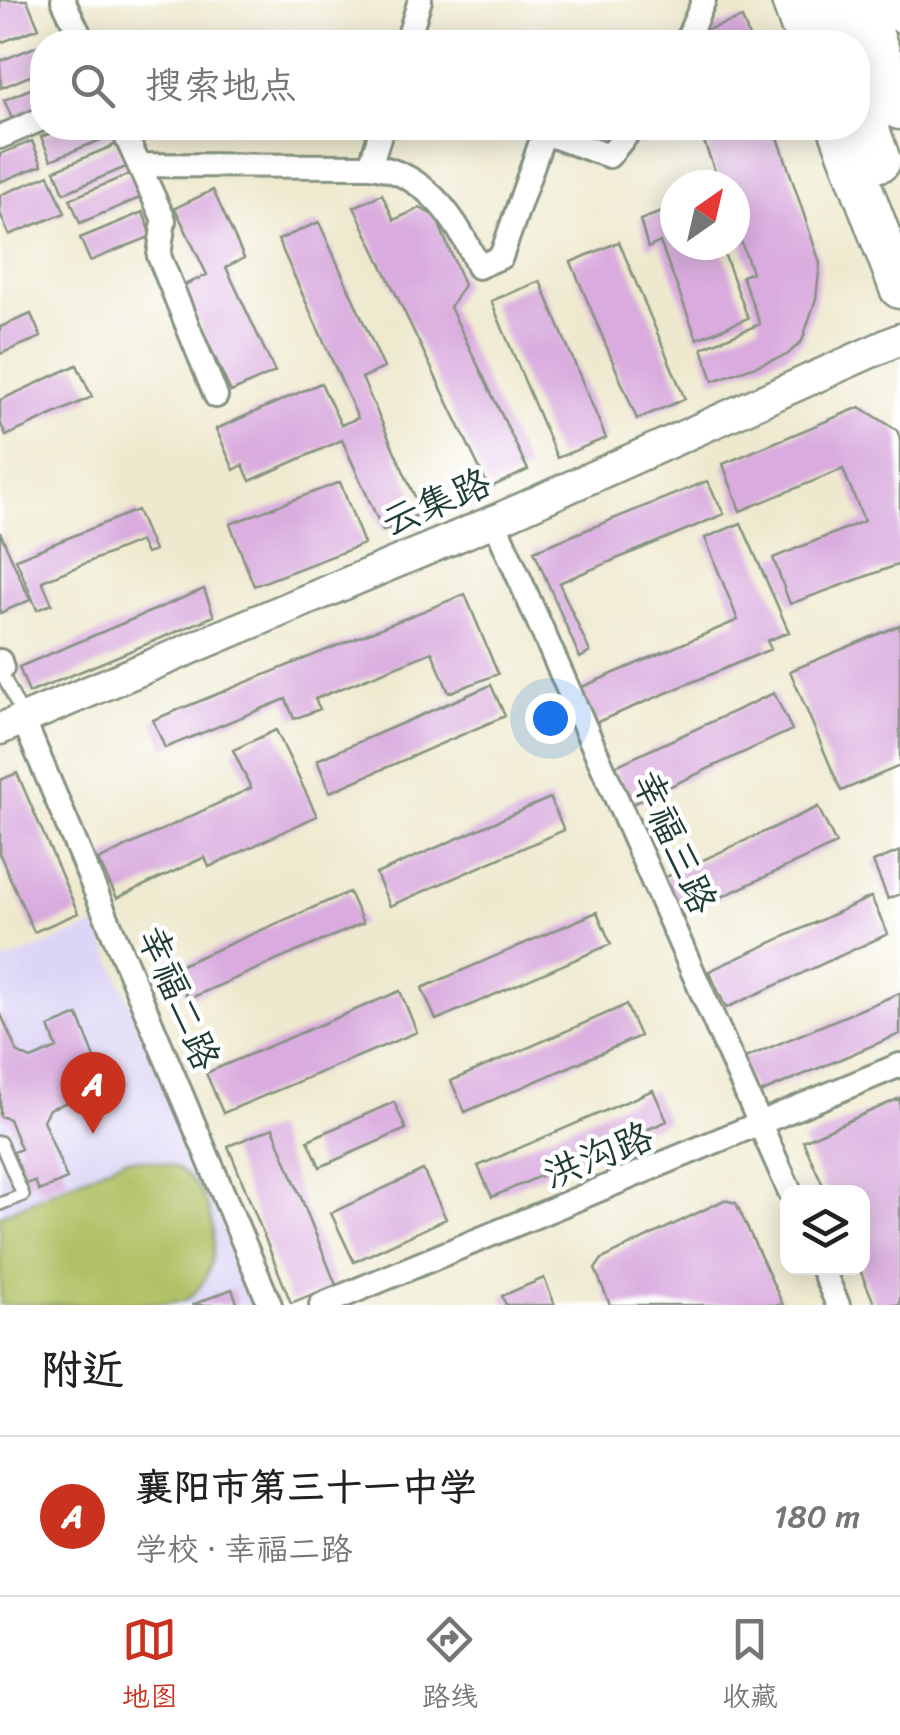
<!DOCTYPE html>
<html lang="zh">
<head>
<meta charset="utf-8">
<style>
  body { margin:0; font-family:Sriracha,"LXGW WenKai TC",sans-serif; background:#f6f6f6; color:#222 }
  .controls { position:absolute; right:30px; bottom:30px; display:grid; overflow:hidden; border-radius:20px; box-shadow:0 5px 25px #0003 }
  .controls button { width:90px; height:90px; display:grid; place-items:center; padding:0; border:0; border-bottom:2px solid #e0e0e0; background:#fff; color:#222; font:50px sans-serif }
  .compass { position:absolute; left:660px; top:170px; width:90px; height:90px; border-radius:50%; background:#fff; box-shadow:0 5px 25px #0003; rotate:34deg }
  .you { position:absolute; left:550px; top:718px; width:35px; height:35px; margin:-25px; border:8px solid #fff; border-radius:50%; background:#1a73e8; box-shadow:0 0 0 15px #1a73e833 }
  .badge { display:grid; place-items:center; width:65px; height:65px; border-radius:50%; background:#c8321e; color:#fff; font-size:32px; font-weight:700 }
  .pin { position:absolute; translate:-50% -82px; filter:drop-shadow(0 2px 5px #0008) }
  .pin::after { content:''; position:absolute; top:52px; width:35px; height:30px; background:inherit; clip-path:polygon(0 0,100% 0,50% 100%) }
  .list { margin:0; padding:0; list-style:none }
  h2 { display:flex; justify-content:space-between; align-items:center; height:130px; margin:0; padding:0 40px; font-size:42px }
  h2 small { font-size:32px; font-weight:400; color:#767676 }
  .list li { display:grid; grid-template-columns:65px 1fr auto; gap:30px; align-items:center; box-sizing:border-box; height:160px; padding:0 40px; border-top:2px solid #e0e0e0 }
  .list b { display:block; font-size:38px; white-space:nowrap }
  .list p { margin:0; font-size:32px; white-space:nowrap; color:#767676 }
  .list em { font-size:32px; font-style:normal; color:#767676 }
  .icon { flex:none; width:55px; height:55px; fill:none; stroke:currentColor; stroke-width:2; stroke-linecap:round; stroke-linejoin:round }
  .map { position:relative; flex:none; width:900px; height:1305px; overflow:hidden }
  .search { position:absolute; background:#fff; box-shadow:0 5px 25px #0003; left:30px; right:30px; top:30px; height:110px; display:flex; align-items:center; gap:25px; box-sizing:border-box; padding:0 35px; border-radius:40px; color:#767676; font-size:38px }
  .sheet { height:290px; background:#fff }
  nav { display:flex; justify-content:space-around; align-items:center; box-sizing:border-box; height:140px; border-top:2px solid #e0e0e0; background:#fff; font-size:28px; color:#767676 }
  nav a { display:grid; justify-items:center; gap:5px }
  nav .on { color:#c8321e }
  .map>svg:first-child { display:block }
</style>
</head>
<body>
<div class="map">
<svg width="900" height="1305" viewBox="0 0 900 1305">
  <rect width="100%" height="100%" fill="#fff"/>
  <filter id="ink" filterUnits="userSpaceOnUse"><feTurbulence type="fractalNoise" baseFrequency=".01" numOctaves="2"/><feDisplacementMap in="SourceGraphic" scale="20" xChannelSelector="R" yChannelSelector="G"/><feConvolveMatrix kernelMatrix="1 2 1 2 8 2 1 2 1" color-interpolation-filters="sRGB"/></filter>
  <filter id="wash" filterUnits="userSpaceOnUse"><feTurbulence type="fractalNoise" baseFrequency=".0048" numOctaves="4" result="noise"/><feDisplacementMap in="SourceGraphic" scale="40" xChannelSelector="R" yChannelSelector="G"/><feGaussianBlur stdDeviation="2.25" result="paint"/><feColorMatrix in="noise" values="0 0 0 0 0 0 0 0 0 0 0 0 0 0 0 0 0 1.4 0 .05"/><feComposite in="paint" operator="in"/></filter>
  <g filter="url(#wash)">
    <rect width="100%" height="100%" fill="#eee9ce"/>
    <!-- built -->
    <path fill="#ddd5f6" d="M97,925L257,1305H0V963Z"/>
    <!-- green -->
    <path fill="#b0c165" stroke="#687f4c" stroke-width="2.5" d="M125,1159C143,1159 162,1160 178,1169C220,1194 228,1275 184,1301C162,1305 33,1305 0,1305V1215Z"/>
    <g id="blocks">
      <!-- building -->
      <path fill="#d9abde" d="M0,0H27L39,28L0,43Z
        M742,18L751,42H707L703,31Z
        M42,44V71L1,88L0,61Z
        M42,84V111L14,123L4,100Z
        M64,128H110L113,135L51,160L41,137Z
        M729,128H775L820,263L816,299L802,341L787,355L713,381L702,348L760,324L742,276L752,272L735,225V185H720L703,139Z
        M32,141L42,165L0,182V154Z
        M117,144L126,167L64,193L55,170Z
        M132,173L142,197L80,223L70,199Z
        M49,175L65,213L9,235L0,213V195Z
        M213,190L244,258L226,267L275,372L231,392L182,286L207,275L175,208Z
        M382,194L394,220L420,208L436,217L464,285L450,307L528,470L489,488L354,207Z
        M675,207V245H721L748,318L697,339L660,242L648,248L640,220Z
        M143,212L152,236L90,261L80,238Z
        M319,222L384,368L362,378L422,513L383,531L342,440L250,481L243,465L234,470L216,429L321,383L341,425L358,418L278,240Z
        M619,242L685,399L637,419L571,262Z
        M540,281L606,438L557,458L491,301Z
        M31,314L41,337L0,354V327Z
        M77,365L92,397L6,436L0,422V400Z
        M860,407L897,430L900,438V564L790,604L773,558L864,521L843,469L740,511L723,464Z
        M707,481L724,514L559,583L590,652L580,658L534,551Z
        M340,482L364,544L254,586L230,524Z
        M137,510L154,551L146,554L140,541L42,581L52,604L37,610L16,559Z
        M741,523L789,632L767,641L771,649L590,725L575,690L738,620L705,538Z
        M0,532L30,600L0,613Z
        M204,589L214,616L29,693L19,667Z
        M465,594L498,674L449,693L432,652L315,699L320,709L294,719L286,699L165,748L153,720Z
        M900,625V766L841,791L790,671Z
        M491,685L505,716L330,792L317,760Z
        M774,693L792,730L630,805L613,767Z
        M276,730L317,816L209,867L205,857L117,898L98,860L251,788L233,750Z
        M17,773L78,913L34,932L0,855V780Z
        M550,798L564,830L390,906L376,874Z
        M818,807L836,844L674,919L657,881Z
        M900,851V894L888,899L873,862Z
        M349,892L363,923L188,999L174,968Z
        M871,897L888,934L726,1008L709,971Z
        M597,912L611,944L436,1020L422,988Z
        M400,991L417,1032L223,1113L206,1073Z
        M900,993V1034L755,1095L740,1060Z
        M626,1005L640,1036L465,1112L451,1081Z
        M0,1012L17,1052L31,1059L57,1048L49,1027L78,1015L112,1101L83,1112L78,1098L49,1109L43,1120L67,1179L39,1191L35,1181L26,1184L13,1152L21,1149L9,1119L0,1116Z
        M653,1090L667,1121L492,1197L478,1166Z
        M900,1098V1305H875L859,1268H862V1192H826L803,1141Z
        M394,1102L406,1129L320,1167L308,1140Z
        M273,1128L336,1285L291,1303L228,1146Z
        M423,1170L446,1219L354,1262L331,1213Z
        M724,1200L736,1203L783,1305H610L595,1269L602,1259Z
        M544,1278L555,1305H506L502,1296Z
        M232,1289L238,1305H192Z"/>
    </g>
  </g>
  <g filter="url(#ink)">
    <use href="#blocks" fill-opacity="0" stroke="#869381" stroke-width="2.5"/>
    <g fill="none" stroke-linecap="round" stroke-linejoin="round">
      <!-- lane casing -->
      <g stroke="#869381" stroke-width="16">
        <path id="lane" d="M0,669L23,717
          M0,1142L23,1195L0,1204"/>
      </g>
      <!-- street casing -->
      <g stroke="#869381" stroke-width="28">
        <path id="street" d="M63,0L83,42
          M407,42L420,0
          M686,42L704,0
          M122,128L164,220L159,256L216,396
          M0,137L42,119
          M139,165L370,166L382,128
          M370,166C425,172 458,220 478,267L501,257L544,133L609,156L632,128
          M494,521L790,1192
          M0,661L2,668
          M23,719L270,1305
          M822,1268L838,1305
          M321,1305L900,1065"/>
      </g>
      <!-- secondary casing -->
      <g stroke="#869381" stroke-width="35">
        <path id="secondary" d="M0,729L494,521L900,339"/>
      </g>
      <!-- primary casing -->
      <g stroke="#869381" stroke-width="40">
        <path id="primary" d="M895,0L900,14"/>
      </g>
      <!-- highway casing -->
      <g stroke="#869381" stroke-width="45">
        <path id="highway" d="M792,0L807,42
          M822,0L837,42
          M860,0L900,109
          M858,99L880,161
          M839,128L900,288"/>
      </g>
      <!-- lane -->
      <use href="#lane" stroke="#fff" stroke-width="11"/>
      <!-- street -->
      <use href="#street" stroke="#fff" stroke-width="22"/>
      <!-- secondary -->
      <use href="#secondary" stroke="#fff" stroke-width="30"/>
      <!-- primary -->
      <use href="#primary" stroke="#fff" stroke-width="35"/>
      <!-- highway -->
      <use href="#highway" stroke="#fff" stroke-width="40"/>
    </g>
  </g>
  <g text-anchor="middle" stroke-width="9" stroke-linejoin="round" paint-order="stroke">
    <!-- street labels -->
    <g font-size="38" fill="#1f3d34" stroke="#fff">
      <text transform="translate(436 502) rotate(-23)" y="13">云集路</text>
      <text transform="translate(675 842) rotate(66)" y="13">幸福三路</text>
      <text transform="translate(179 998) rotate(67)" y="13">幸福二路</text>
      <text transform="translate(598 1155) rotate(-22)" y="13">洪沟路</text>
    </g>
  </g>
</svg>
<div class="controls">
<button><svg class="icon" aria-label="layers" viewBox="0 0 24 24"><path d="M12 4l9 5-9 5-9-5zM3 14l9 5 9-5"/></svg></button>
</div>
<svg class="compass" viewBox="-18 -18 36 36"><path d="M0-13l5 13h-10z" fill="#e53935"/><path d="M0 13l5-13h-10z" fill="#767676"/></svg>
<div class="you"></div>
<div class="pin badge" style="left:93px;top:1134px">A</div>
<div class="search"><svg class="icon" aria-label="search" viewBox="0 0 24 24"><circle cx="10" cy="10" r="6"/><path d="M15 15l6 6"/></svg>搜索地点</div>
</div>
<section class="sheet">
<h2>附近<small></small></h2>
<ul class="list">
<li><span class="badge">A</span><div><b>襄阳市第三十一中学</b><p>学校 · 幸福二路</p></div><em>180 m</em></li>
</ul>
</section>
<nav>
<a class="on"><svg class="icon" aria-label="map" viewBox="0 0 24 24"><path d="M3 6l6-2 6 2 6-2v14l-6 2-6-2-6 2zM9 4v14M15 6v14"/></svg>地图</a>
<a><svg class="icon" aria-label="directions" viewBox="0 0 24 24"><path d="M12 3l9 9-9 9-9-9zM9 14v-3h6M13 9l2 2-2 2"/></svg>路线</a>
<a><svg class="icon" aria-label="saved" viewBox="0 0 24 24"><path d="M7 4h10v16l-5-4-5 4z"/></svg>收藏</a>
</nav>
</body>
</html>
